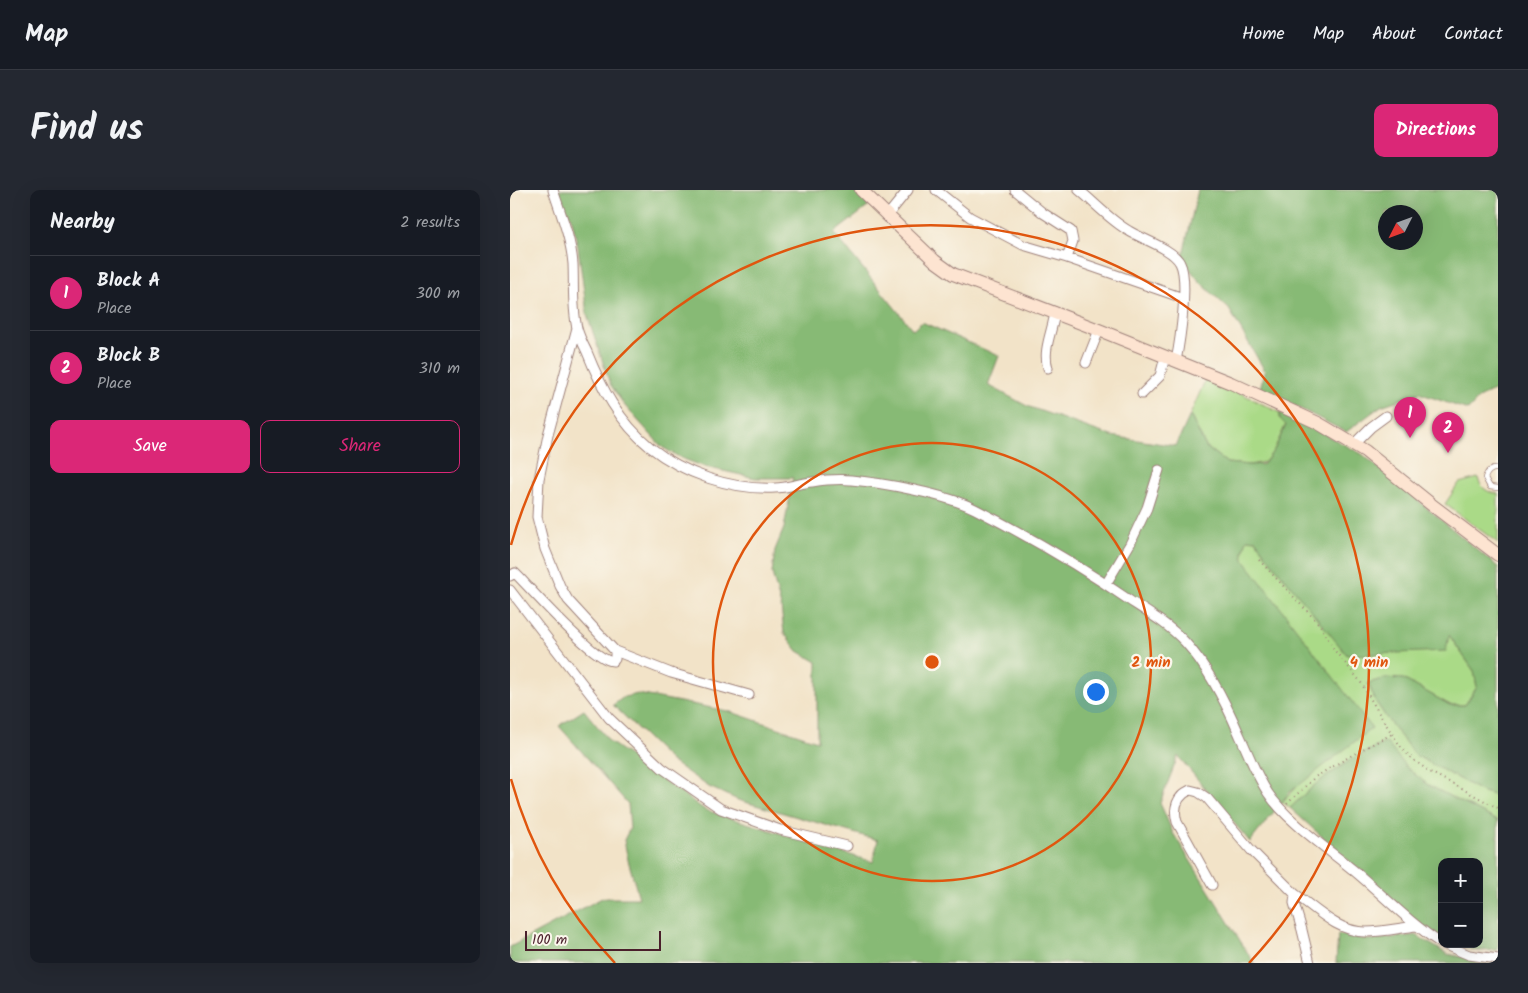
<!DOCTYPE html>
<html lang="en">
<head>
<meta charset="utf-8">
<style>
  body { margin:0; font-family:Kalam,sans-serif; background:#242831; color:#f1f3f6 }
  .controls { position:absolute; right:15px; bottom:15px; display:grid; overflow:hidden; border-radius:10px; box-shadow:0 5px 20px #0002 }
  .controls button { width:45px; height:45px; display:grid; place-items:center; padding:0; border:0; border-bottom:1px solid #363941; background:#171b24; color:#f1f3f6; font:25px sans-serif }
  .compass { position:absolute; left:868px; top:15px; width:45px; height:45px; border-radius:50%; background:#171b24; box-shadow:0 5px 20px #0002; rotate:228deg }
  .scale { position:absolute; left:15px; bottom:12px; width:136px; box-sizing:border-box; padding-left:5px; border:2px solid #4a1f2b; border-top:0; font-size:14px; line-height:18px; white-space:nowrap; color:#4a1f2b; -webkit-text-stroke:4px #fbf7ec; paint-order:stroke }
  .you { position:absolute; left:585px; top:501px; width:18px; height:18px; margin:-12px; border:4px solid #fff; border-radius:50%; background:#1a73e8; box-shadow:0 0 0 8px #1a73e833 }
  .badge { display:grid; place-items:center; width:32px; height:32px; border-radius:50%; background:#db2777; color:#fff; font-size:16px; font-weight:700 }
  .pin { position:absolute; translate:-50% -41px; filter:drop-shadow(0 1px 2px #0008) }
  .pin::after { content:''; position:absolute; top:26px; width:18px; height:15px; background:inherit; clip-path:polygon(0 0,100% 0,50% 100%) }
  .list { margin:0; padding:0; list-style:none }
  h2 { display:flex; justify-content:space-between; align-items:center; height:65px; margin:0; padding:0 20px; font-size:21px }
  h2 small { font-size:16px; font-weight:400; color:#9ea1a6 }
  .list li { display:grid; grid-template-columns:32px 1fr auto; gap:15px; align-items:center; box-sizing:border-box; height:75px; padding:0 20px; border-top:1px solid #363941 }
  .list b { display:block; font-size:19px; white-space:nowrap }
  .list p { margin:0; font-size:16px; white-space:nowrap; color:#9ea1a6 }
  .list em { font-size:16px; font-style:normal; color:#9ea1a6 }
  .actions { display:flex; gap:10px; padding:15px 20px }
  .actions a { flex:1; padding:11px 0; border:1px solid #db2777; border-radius:10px; text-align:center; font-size:18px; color:#db2777 }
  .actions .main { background:#db2777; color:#fff }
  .map { position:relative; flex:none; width:988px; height:773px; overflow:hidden; border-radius:10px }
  header { display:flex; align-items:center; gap:30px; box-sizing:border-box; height:70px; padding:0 25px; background:#171b24; border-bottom:1px solid #363941 }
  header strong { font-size:24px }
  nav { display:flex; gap:28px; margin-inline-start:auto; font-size:18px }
  .intro { display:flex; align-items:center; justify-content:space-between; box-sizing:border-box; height:120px; padding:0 30px }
  h1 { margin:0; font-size:35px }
  .button { padding:12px 22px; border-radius:10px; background:#db2777; color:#fff; font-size:18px; font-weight:700 }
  main { display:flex; gap:30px; padding:0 30px }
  aside { flex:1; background:#171b24; border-radius:10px; box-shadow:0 5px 20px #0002 }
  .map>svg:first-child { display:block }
</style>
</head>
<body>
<header>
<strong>Map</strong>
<nav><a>Home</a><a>Map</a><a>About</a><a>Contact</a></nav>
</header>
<div class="intro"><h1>Find us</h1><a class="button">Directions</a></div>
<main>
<aside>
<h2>Nearby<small>2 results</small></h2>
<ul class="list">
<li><span class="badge">1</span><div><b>Block A</b><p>Place</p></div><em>300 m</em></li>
<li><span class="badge">2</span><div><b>Block B</b><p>Place</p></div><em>310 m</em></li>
</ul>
<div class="actions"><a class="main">Save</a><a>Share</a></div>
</aside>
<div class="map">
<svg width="988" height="773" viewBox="0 0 988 773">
  <rect width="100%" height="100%" fill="#fbf7ec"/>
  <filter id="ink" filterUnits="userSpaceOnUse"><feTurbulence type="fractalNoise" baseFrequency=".02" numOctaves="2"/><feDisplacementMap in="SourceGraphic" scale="10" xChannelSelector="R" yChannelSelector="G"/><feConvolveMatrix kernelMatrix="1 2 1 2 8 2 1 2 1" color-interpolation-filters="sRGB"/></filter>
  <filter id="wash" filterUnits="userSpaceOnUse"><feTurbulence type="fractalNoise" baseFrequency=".0096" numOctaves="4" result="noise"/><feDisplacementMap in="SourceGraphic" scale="20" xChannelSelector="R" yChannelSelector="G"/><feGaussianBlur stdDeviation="1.12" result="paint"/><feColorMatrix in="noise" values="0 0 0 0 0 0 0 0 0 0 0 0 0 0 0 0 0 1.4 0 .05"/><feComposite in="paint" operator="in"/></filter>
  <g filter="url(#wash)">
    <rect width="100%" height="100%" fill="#f2e3c8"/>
    <!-- green -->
    <path fill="#aada87" stroke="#7a7c59" d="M697,186L770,223V229L776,234L764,260L755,272L739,275L717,273L696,257L680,225Z
      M968,288C970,297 978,304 988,303V353L935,314L949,293Z
      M737,349H746L755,364L939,445L964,481L967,497L955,515H940L893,489L858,493L866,512L878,530L905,565L973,602L988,606V631L918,595L897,578L876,553L842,569L807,593L780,618L772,612L793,591L734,370L733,363Z"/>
    <!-- forest -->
    <path fill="#87ba74" stroke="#686c50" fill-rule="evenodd" d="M47,0H342L359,16L324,43L403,140L412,132L489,166L478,195L517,216L601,246L666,256L680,225L696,257L717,273L739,275L754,274L764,260L776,235L770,229V223L795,234L852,264L988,377V606L973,602L905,565L878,530L866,512L858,493L877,488L893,489L940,515H955L967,497L964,481L939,445L936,461L837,465L755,364L746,350L737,349L733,363L734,370L862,538L779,603L740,652L668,566L650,613L663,643L744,773H0V757L92,708H129L118,670L114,650L120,638L118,614L49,536L74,520L100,552L195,620L363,672L368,650L228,610L199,597L161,571L103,515L114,507L128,504L218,521L307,551V472L288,461L274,443L271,416L262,383L265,360L274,338L283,288H245L195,277L171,268L152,257L115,216L100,194L77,124L68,57L62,30Z
      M688,0H988V199L970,207L958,220L909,203L871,216L836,242L750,198L755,181L719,119L690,92L672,69ZM876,22H906V52H876Z
      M876,552L897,578L918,595L988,631V760L968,761L944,754H969V672H932V748L921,742L905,730L780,618L807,593L842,569Z
      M828,744L859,750L906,745L937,764L983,773H826Z"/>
  </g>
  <g filter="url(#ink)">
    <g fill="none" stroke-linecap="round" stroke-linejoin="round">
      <!-- lane casing -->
      <g stroke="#9e817a" stroke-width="6">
        <path id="lane" d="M988,279C981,278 977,282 975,288L980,297L988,298"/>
      </g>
      <!-- street casing -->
      <g stroke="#9e817a" stroke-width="11">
        <path id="street" d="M43,0C51,24 61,49 63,74C64,95 62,118 67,138C69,146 73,154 77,162C91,197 109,232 140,257C174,284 221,300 265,298C277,298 290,293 302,292C315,290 329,289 341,290C374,293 435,304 465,319C518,346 570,376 619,410C639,423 659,435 675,452C699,478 716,513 730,546C739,565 746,585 758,603C777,632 821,661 848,684C876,708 901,734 932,754
          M426,0L460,27L513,55L557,68L673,108
          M505,0L533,23L561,41L563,51L557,68
          M569,0C586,14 600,30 619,41C632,49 663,59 670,73C679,90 670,151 666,171
          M377,26L398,0
          M67,138L38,245L29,289L27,327L35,359L50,396L58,410L105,461L161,483L239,505
          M576,173L589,140
          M538,178C532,160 543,140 545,122
          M632,204L650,186L655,167
          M844,254L861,237L876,226
          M0,386L5,383C20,398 86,473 103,471L105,469V461
          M596,394L620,354L637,318L649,280
          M0,400L99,528L152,578L211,619L270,640L337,656
          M702,695L667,632C663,618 667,606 680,600L688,602L697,608L741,660L785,704
          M933,754L959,765L988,769
          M800,773L792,740L784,713L785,704C806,719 828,742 856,742C873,742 890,738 906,736"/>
      </g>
      <!-- secondary casing -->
      <g stroke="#9e817a" stroke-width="14">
        <path id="secondary" d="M351,0L425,71L443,84L589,140L721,193L808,233L855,261L922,315L988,365"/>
      </g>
      <!-- path -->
      <path stroke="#9e817a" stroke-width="2" stroke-dasharray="1 4" stroke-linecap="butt" d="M749,370L810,435L825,461L850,491L873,530L893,560L905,571L920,582L988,618
        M777,614L805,587L849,561L882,544"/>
      <!-- lane -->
      <use href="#lane" stroke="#fff" stroke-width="4.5"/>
      <!-- street -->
      <use href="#street" stroke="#fff" stroke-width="9"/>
      <!-- secondary -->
      <use href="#secondary" stroke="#fde4d1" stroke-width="12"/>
    </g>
  </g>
  <!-- distance rings -->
  <g fill="none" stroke="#e0560e" stroke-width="2.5">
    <circle cx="422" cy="472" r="219"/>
    <path d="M105 773A437 437 0 0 1 1 589M1 355A437 437 0 1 1 739 773"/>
  </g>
  <circle cx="422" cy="472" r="8" fill="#e0560e" stroke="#fbf7ec" stroke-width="2.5"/>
  <g font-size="15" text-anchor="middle" font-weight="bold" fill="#e0560e" stroke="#fbf7ec" stroke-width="4.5" stroke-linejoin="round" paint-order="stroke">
    <text x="641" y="477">2 min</text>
    <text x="859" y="477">4 min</text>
  </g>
</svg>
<div class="controls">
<button>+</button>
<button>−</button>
</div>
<svg class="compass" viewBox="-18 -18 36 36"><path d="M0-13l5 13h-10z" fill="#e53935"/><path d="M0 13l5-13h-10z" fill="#9ea1a6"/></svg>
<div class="scale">100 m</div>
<div class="you"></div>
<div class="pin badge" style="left:900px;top:248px">1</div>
<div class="pin badge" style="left:938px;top:263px">2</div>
</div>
</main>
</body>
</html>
